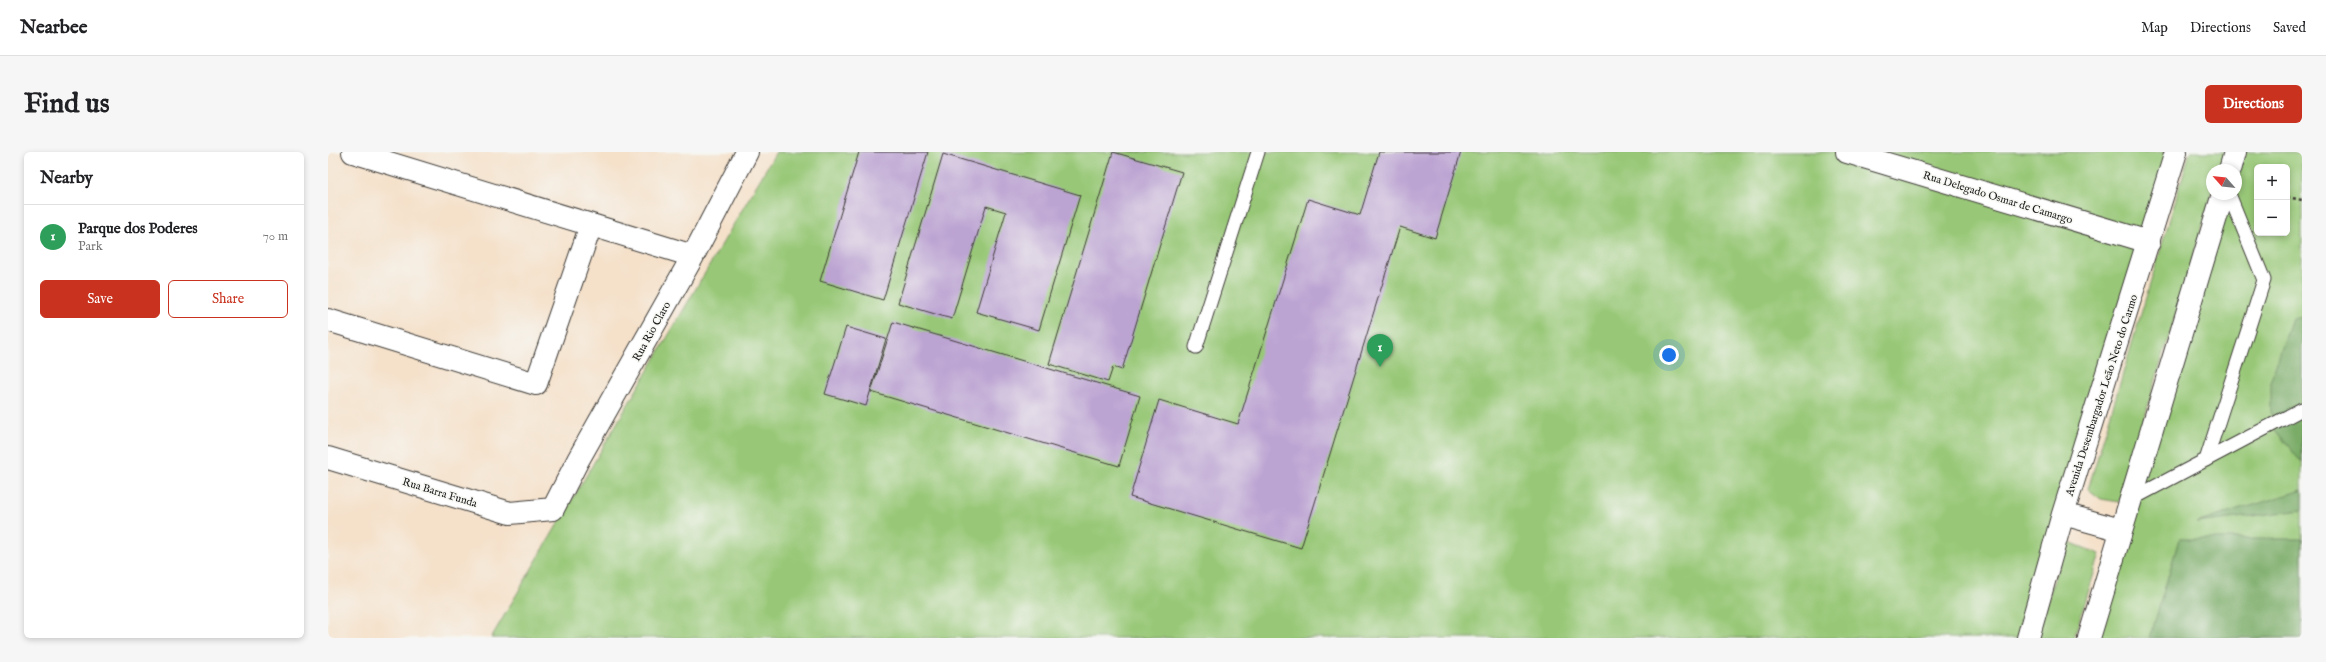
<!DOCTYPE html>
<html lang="en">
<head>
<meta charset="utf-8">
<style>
  body { margin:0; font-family:"IM FELL English",serif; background:#f6f6f6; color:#202124 }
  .controls { position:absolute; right:12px; top:12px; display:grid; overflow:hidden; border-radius:6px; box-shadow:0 2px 6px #0003 }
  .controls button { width:36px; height:36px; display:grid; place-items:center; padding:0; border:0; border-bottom:1px solid #e0e0e0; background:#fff; color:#202124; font:20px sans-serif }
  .compass { position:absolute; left:1878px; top:12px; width:36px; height:36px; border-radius:50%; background:#fff; box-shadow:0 2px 6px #0003; rotate:297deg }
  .you { position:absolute; left:1341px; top:203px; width:14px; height:14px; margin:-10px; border:3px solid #fff; border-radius:50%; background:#1a73e8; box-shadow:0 0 0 6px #1a73e833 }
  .badge { display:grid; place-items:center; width:26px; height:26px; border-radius:50%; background:#c8321e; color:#fff; font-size:13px; font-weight:700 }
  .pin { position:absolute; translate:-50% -33px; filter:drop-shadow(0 1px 2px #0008) }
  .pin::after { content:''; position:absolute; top:21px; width:14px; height:12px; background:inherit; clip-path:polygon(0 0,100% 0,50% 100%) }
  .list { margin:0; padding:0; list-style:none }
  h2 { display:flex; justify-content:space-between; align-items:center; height:52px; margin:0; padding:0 16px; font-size:17px }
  h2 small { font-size:13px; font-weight:400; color:#757577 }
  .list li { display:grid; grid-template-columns:26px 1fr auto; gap:12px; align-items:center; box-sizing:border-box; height:64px; padding:0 16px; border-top:1px solid #e0e0e0 }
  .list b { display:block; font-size:15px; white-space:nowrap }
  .list p { margin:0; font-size:13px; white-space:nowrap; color:#757577 }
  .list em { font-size:13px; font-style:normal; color:#757577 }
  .actions { display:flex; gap:8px; padding:12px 16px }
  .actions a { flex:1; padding:9px 0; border:1px solid #c8321e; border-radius:6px; text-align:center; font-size:14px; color:#c8321e }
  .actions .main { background:#c8321e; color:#fff }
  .map { position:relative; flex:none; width:1974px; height:486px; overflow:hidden; border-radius:6px }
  header { display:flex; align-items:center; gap:24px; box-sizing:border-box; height:56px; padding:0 20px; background:#fff; border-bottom:1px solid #e0e0e0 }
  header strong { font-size:19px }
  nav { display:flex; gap:22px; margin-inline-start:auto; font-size:14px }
  .intro { display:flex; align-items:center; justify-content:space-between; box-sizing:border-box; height:96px; padding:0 24px }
  h1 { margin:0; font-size:28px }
  .button { padding:10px 18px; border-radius:6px; background:#c8321e; color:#fff; font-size:14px; font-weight:700 }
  main { display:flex; gap:24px; padding:0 24px }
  aside { flex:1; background:#fff; border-radius:6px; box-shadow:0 2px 6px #0003 }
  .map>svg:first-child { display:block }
</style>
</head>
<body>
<header>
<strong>Nearbee</strong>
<nav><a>Map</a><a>Directions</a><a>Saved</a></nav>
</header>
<div class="intro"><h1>Find us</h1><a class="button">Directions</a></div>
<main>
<aside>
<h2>Nearby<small></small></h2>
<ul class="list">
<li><span class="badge" style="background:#2e9e5b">1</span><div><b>Parque dos Poderes</b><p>Park</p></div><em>70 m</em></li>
</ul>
<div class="actions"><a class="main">Save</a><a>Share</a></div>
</aside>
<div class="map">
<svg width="1974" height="486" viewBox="0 0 1974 486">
  <rect width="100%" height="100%" fill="#f6f6f2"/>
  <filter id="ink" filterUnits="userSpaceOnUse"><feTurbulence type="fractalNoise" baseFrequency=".025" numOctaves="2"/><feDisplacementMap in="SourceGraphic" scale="8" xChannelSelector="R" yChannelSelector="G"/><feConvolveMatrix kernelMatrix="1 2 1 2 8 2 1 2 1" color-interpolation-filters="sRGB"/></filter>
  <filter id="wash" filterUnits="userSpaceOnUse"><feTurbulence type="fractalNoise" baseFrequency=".012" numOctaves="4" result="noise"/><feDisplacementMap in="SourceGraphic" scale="16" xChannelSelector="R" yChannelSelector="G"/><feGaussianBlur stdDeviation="0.9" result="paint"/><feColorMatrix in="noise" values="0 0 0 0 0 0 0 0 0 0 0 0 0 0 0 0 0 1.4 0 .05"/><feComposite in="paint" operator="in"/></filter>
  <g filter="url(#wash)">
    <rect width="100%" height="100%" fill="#f5e1ca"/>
    <!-- green -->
    <path fill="#98c877" stroke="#5a724a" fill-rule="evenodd" d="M448,0H1848L1700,486H163Z
      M1862,0H1897L1891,18H1884V42L1791,350L1773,347L1760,337Z
      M1907,0H1974V486H1761L1895,42H1908ZM1929,15H1959V81H1929Z
      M1738,389L1772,402L1746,486H1708Z"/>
    <!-- forest -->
    <path fill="#7aac68" stroke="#4b6442" d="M1974,165V311L1943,273V227L1964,167Z
      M1974,338V358L1868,371Z
      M1851,387H1974V486H1822Z"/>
    <g id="blocks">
      <!-- building -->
      <path fill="#bba3d2" d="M531,0H600L555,148L492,129Z
        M785,0L854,20L794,218L785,215L780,230L721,212Z
        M1051,0H1133L1107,86L1072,75L973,396L802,345L831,248L910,272L980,47L1032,63Z
        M615,2L752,43L711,178L648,160L678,60L658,54L624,167L570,151Z
        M565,170L812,244L791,314L543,240Z
        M518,175L558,187L538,254L497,242Z"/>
    </g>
  </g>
  <g filter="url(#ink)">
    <use href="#blocks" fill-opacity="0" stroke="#3d3a36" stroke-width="1"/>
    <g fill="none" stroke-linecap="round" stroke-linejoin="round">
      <!-- lane casing -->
      <g stroke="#3d3a36" stroke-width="15">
        <path id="lane" d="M868,195L930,0
          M1878,308L1936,128L1901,42
          M1802,348L1974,257"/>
      </g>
      <!-- street casing -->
      <g stroke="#3d3a36" stroke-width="24">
        <path id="street" d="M25,0L365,104
          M1519,0L1821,90
          M0,168L208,232L263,73
          M0,306L182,361L225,357L250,308L365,104L419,0"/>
      </g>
      <!-- secondary casing -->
      <g stroke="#3d3a36" stroke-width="24">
        <path id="secondary" d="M1902,18L1907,0
          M1735,362L1793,378
          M1700,486L1735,362L1848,0
          M1761,486L1895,42"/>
      </g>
      <!-- path -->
      <path stroke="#3d3a36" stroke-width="2.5" stroke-dasharray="3 3" stroke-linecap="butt" d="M1959,45L1974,48"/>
      <!-- lane -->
      <use href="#lane" stroke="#fff" stroke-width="13"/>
      <!-- street -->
      <use href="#street" stroke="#fff" stroke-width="22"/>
      <!-- secondary -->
      <use href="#secondary" stroke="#fff" stroke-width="22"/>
    </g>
  </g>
  <g text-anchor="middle" stroke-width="3" stroke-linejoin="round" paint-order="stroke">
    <!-- street labels -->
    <g font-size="11" fill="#1c1c1c" stroke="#f6f6f2">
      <text transform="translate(1670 45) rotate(17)" y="4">Rua Delegado Osmar de Camargo</text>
      <text transform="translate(323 179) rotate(-61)" y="4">Rua Rio Claro</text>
      <text transform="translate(1773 243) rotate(-72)" y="4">Avenida Desembargador Leão Neto do Carmo</text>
      <text transform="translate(112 340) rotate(17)" y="4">Rua Barra Funda</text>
    </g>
  </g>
</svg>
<div class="controls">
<button>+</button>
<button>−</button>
</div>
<svg class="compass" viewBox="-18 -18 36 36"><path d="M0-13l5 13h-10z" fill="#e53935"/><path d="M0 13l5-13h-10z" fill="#757577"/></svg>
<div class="you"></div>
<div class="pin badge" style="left:1052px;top:215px;background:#2e9e5b">1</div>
</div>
</main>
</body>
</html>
